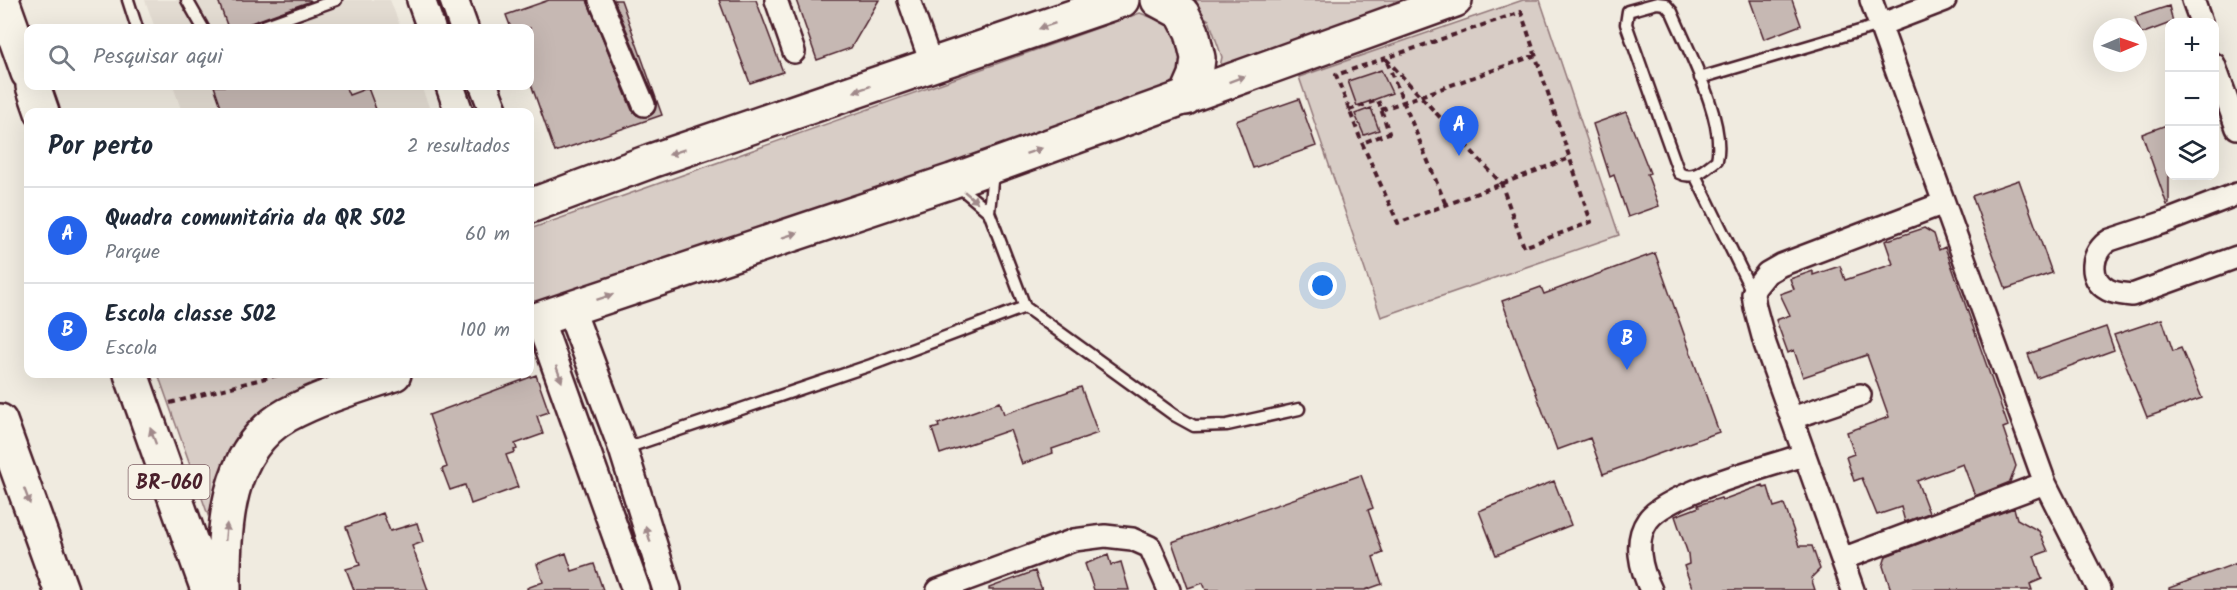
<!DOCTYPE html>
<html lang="pt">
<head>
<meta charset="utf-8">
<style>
  body { margin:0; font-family:Kalam,sans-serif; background:#f6f6f7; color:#1f2937 }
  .controls { position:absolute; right:18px; top:18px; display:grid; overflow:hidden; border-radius:12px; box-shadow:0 6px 24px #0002 }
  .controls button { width:54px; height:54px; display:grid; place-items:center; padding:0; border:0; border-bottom:2px solid #e0e1e3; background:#fff; color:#1f2937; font:30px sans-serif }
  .compass { position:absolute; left:2093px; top:18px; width:54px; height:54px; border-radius:50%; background:#fff; box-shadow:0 6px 24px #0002; rotate:88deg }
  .you { position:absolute; left:1323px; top:286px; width:21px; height:21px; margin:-15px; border:4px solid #fff; border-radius:50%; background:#1a73e8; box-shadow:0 0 0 9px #1a73e833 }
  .badge { display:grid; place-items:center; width:39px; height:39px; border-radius:50%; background:#2563eb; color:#fff; font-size:20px; font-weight:700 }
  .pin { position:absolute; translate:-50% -50px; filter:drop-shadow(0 2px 3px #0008) }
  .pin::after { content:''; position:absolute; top:32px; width:21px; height:18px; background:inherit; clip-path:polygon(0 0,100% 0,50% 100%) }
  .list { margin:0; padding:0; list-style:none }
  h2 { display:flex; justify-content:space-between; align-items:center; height:78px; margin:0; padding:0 24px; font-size:26px }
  h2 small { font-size:20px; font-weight:400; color:#747a83 }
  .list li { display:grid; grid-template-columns:39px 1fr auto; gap:18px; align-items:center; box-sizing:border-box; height:96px; padding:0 24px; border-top:2px solid #e0e1e3 }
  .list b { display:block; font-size:22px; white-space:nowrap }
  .list p { margin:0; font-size:20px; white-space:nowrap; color:#747a83 }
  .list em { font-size:20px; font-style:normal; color:#747a83 }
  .icon { flex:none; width:33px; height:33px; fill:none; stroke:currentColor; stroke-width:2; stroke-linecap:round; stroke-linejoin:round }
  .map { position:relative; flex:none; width:2237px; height:590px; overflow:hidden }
  .search { position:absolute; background:#fff; box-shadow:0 6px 24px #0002; left:24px; top:24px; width:510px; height:66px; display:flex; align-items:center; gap:15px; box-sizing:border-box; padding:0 21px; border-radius:12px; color:#747a83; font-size:22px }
  .panel { position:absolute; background:#fff; box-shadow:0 6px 24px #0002; left:24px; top:108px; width:510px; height:270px; border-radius:12px }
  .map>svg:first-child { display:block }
</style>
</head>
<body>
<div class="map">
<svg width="2237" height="590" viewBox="0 0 2237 590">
  <rect width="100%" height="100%" fill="#f0ebe0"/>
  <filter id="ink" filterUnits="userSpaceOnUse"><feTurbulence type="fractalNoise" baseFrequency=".0167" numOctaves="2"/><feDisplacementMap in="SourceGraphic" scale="12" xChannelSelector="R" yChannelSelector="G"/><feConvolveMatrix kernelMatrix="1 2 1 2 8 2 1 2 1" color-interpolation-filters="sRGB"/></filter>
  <g filter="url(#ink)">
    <!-- built -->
    <path fill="#e3dcd2" d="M145,0H390L401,28H155Z
      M173,86H421L431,112H182Z"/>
    <!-- green -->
    <path fill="#d8cdc6" stroke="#917678" stroke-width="1.5" d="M1182,0H1453L1216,86L1222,57L1209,20L1179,1Z
      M1523,0H1540L1619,235L1381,317L1299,77Z
      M1140,13L1174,26L1191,47L1179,94L530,324V229Z
      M158,374H365L280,403L239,435L208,515Z"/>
    <!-- building -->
    <path fill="#c6b8b3" stroke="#4a1f2b" stroke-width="1.5" d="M218,0H310L311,1L237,28H228Z
      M549,0H587L632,110L637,115L648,117L654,112L656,101L614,0H621L662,115L555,152L530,81V28H511L506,15Z
      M719,0H756L783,72L750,83Z
      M796,0H879L851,48L817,60Z
      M1750,0H1792L1801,25L1764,39Z
      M2169,6L2173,22L2141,34L2135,17Z
      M1381,70L1392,93L1357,106L1348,81Z
      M214,86H345L349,95L368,88L377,112H223Z
      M1299,99L1316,146L1253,168L1236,121Z
      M1371,108L1379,130L1364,135L1355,114Z
      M1626,112L1650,173L1647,174L1659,206L1628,217L1614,175L1610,177L1593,124Z
      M2169,124V204L2167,205L2142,134Z
      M2019,180L2052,273L2006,289L1972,196Z
      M1924,228L1934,234L1939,250L1945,247L2008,426L2003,428L2016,466L2010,482L1975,496L1963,464L1917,481L1929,513L1905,522L1901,507L1877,515L1862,478L1854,481L1846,457L1854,454L1847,432L1889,417L1867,355L1803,377L1794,350L1788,353L1776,320L1790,315L1780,294L1794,289L1790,279L1813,271V275L1840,266L1845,280L1893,264L1885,241Z
      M1655,253L1719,432L1603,474L1590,438L1557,450L1502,301L1541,287L1544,294Z
      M2162,319L2173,351L2181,348L2202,398L2147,417L2114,335Z
      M2106,327L2114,350L2037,378L2028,354Z
      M536,375L549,412L537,416L543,434L515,444L517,449L514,450L515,452L506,455L518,487L471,504L465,485L450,490L442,469L447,467L429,415Z
      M1081,387L1098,433L1052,449L1053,453L1022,464L1010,430L940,454L932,429L939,427L938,424L1000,402L1004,414Z
      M1361,475L1373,508L1368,510L1383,553L1373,557L1382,584L1365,590H1206L1203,583L1188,588L1172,542Z
      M1554,481L1571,525L1496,555L1479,511Z
      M1763,485L1764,488L1768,487L1774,507L1784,504L1799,546H1812L1820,569L1811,578L1815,590H1693L1684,566L1689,564L1688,554L1675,516L1699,507L1698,505L1721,498L1722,500Z
      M2014,508L2017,519L2039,531L2048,551L2034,556L2042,579L2030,584L2032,590H1891L1883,566L1886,556Z
      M383,513L390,531L417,523L423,542L412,546L428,590H354L346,569L360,565L346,527Z
      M566,553L572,571L594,564L603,590H527V588L543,582L537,564Z
      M1108,555L1111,565L1121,562L1129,590H1094L1085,564Z
      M2237,563V590H2169V588Z
      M1035,571L1042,590H989V588Z"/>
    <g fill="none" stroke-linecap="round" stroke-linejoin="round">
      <!-- service casing -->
      <g stroke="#4a1f2b" stroke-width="15">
        <path id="service" d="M128,0L137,28
          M187,0L203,28
          M1657,3L1665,4L1672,12C1688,50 1726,121 1717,160C1705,169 1694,181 1679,173L1626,24L1628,11Z
          M258,28L336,0
          M1700,78L1880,25
          M993,172L989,212L1025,307L1174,415L1194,426L1227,425L1299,409
          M1695,175L1753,294
          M957,185L989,212
          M623,449L871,365L1025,307"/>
      </g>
      <!-- minor casing -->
      <g stroke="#4a1f2b" stroke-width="26">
        <path id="minor" d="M600,0L644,105
          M776,0L794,52
          M909,0L932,66
          M1871,0L2045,483L2099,590
          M2193,0L2201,22
          M1880,25L1945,0
          M2214,64L2237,128
          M2237,194L2162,223L2110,240C2091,251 2087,279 2108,290C2116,294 2123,294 2132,295L2237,257
          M1792,418L1860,395
          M1842,559L2045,483
          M938,590L1074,540L1105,536L1132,539L1150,547L1169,590
          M1651,590C1641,570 1633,541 1648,520C1667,493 1769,466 1804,455
          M1853,590L1765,344L1755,307L1753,294L1755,288L1767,273L1781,265L1944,203"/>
      </g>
      <!-- tertiary casing -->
      <g stroke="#4a1f2b" stroke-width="32">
        <path id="tertiary" d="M421,0L431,28
          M454,0L464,28
          M450,86L459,112
          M484,86L494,112
          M570,308L623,449L667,590
          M539,319L636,590"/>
      </g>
      <!-- primary casing -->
      <g stroke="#4a1f2b" stroke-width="38">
        <path id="primary" d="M1158,0L1182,13L1192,32L1198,58L1196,75L1186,98
          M530,206L651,161L1122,0
          M530,322L952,181L1455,0"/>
      </g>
      <!-- motorway casing -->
      <g stroke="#4a1f2b" stroke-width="38">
        <path id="motorway" d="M2,0L28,73
          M33,86L42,112
          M131,374L208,590
          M0,421L61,590
          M224,590C223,528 226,449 287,415C320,397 358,386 394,374"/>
      </g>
      <!-- path -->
      <path stroke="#4a1f2b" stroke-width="4" stroke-dasharray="6 4.5" stroke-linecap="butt" d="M1386,59L1501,183L1524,247L1591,222L1521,12L1336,75L1362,143L1398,223L1570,158
        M1387,62L1446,205
        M1349,110L1378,100L1389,133L1362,143
        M1381,110L1536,55
        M170,403L281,374"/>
      <!-- service -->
      <use href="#service" stroke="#f7f3e8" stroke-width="10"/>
      <!-- minor -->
      <use href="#minor" stroke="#f7f3e8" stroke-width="21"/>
      <!-- tertiary -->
      <use href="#tertiary" stroke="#f7f3e8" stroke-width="27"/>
      <!-- primary -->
      <use href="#primary" stroke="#f7f3e8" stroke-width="33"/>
      <!-- motorway -->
      <use href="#motorway" stroke="#f7f3e8" stroke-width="33"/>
    </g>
    <!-- one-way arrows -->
    <defs><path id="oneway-solid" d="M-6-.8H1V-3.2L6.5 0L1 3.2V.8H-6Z" transform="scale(1.5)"/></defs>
    <g fill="#a0898a">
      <use href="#oneway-solid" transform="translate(1047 26) rotate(161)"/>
      <use href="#oneway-solid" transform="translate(1237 79) rotate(-20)"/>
      <use href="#oneway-solid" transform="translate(862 89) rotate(161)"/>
      <use href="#oneway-solid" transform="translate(1034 151) rotate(-19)"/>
      <use href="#oneway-solid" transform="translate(677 152) rotate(161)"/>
      <use href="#oneway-solid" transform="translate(971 197) rotate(40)"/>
      <use href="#oneway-solid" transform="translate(790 235) rotate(-18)"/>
      <use href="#oneway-solid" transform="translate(605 297) rotate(-18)"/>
      <use href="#oneway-solid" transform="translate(559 374) rotate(70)"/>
      <use href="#oneway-solid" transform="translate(153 436) rotate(-110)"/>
      <use href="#oneway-solid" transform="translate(27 496) rotate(70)"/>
      <use href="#oneway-solid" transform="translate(226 532) rotate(-85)"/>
      <use href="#oneway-solid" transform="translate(648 534) rotate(-106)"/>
    </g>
  </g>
  <g text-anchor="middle" stroke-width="4.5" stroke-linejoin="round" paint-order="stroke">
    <!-- shield labels -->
    <rect fill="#f7f3e8" stroke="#7e5f64" stroke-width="1.5" x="128.5" y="465" width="81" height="34" rx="4.5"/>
    <g font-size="20" font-weight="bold" fill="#4a1f2b">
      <text x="169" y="489">BR-060</text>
    </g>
  </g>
</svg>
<div class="controls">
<button>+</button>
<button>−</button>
<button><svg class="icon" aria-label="layers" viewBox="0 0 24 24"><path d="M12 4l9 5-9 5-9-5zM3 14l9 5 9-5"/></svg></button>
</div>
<svg class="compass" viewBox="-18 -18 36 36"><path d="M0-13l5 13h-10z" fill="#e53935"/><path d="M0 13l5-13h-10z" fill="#747a83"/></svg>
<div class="you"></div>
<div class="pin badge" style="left:1459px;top:156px">A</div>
<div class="pin badge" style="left:1627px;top:370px">B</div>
<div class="search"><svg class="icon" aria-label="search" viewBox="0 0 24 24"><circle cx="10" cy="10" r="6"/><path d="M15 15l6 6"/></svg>Pesquisar aqui</div>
<section class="panel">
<h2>Por perto<small>2 resultados</small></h2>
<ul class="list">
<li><span class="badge">A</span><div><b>Quadra comunitária da QR 502</b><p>Parque</p></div><em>60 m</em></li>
<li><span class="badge">B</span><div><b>Escola classe 502</b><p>Escola</p></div><em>100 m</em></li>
</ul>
</section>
</div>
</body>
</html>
